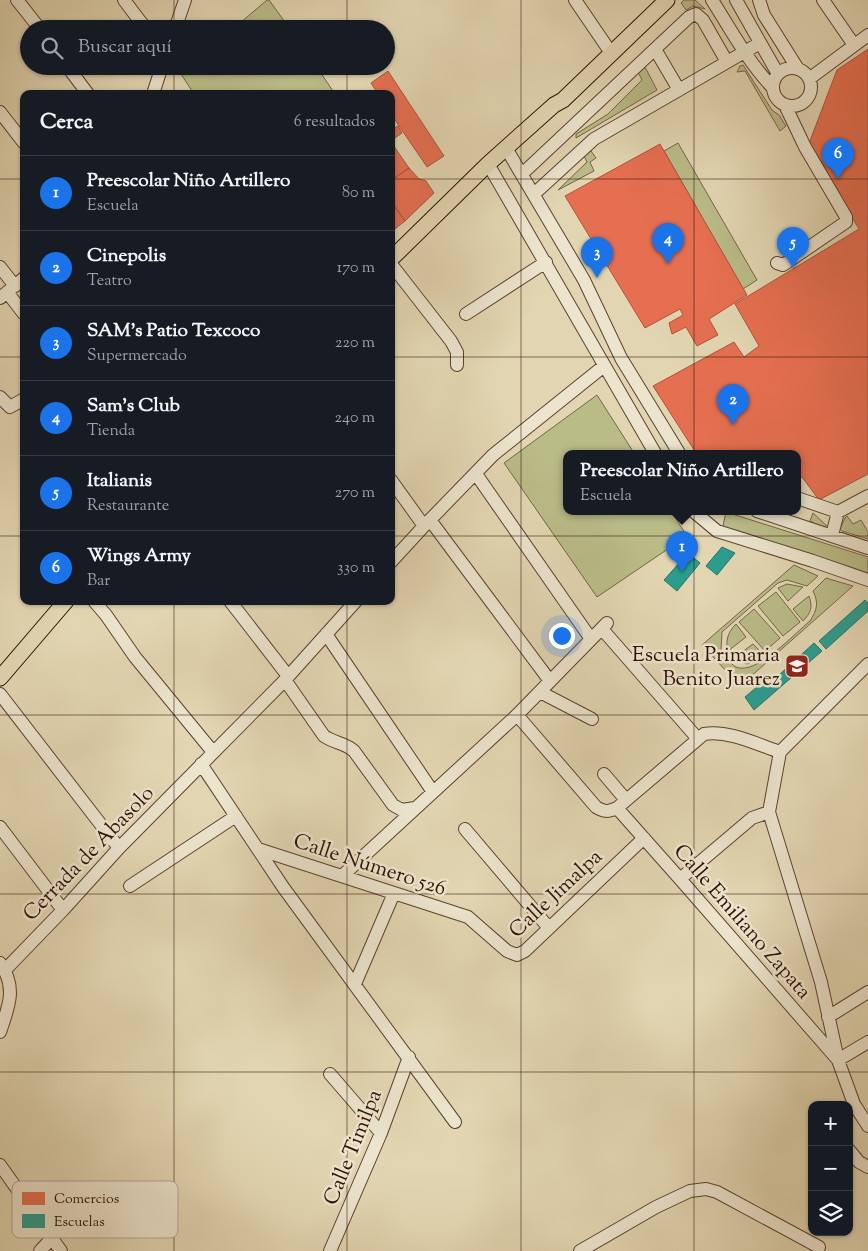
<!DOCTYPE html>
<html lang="es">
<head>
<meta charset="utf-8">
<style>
  body { margin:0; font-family:"Sorts Mill Goudy",serif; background:#20242c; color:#f1f3f6 }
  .controls { position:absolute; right:15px; bottom:15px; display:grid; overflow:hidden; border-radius:10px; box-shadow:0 1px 4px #0004 }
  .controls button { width:45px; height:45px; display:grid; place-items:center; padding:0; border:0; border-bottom:1px solid #363941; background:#171b24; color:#f1f3f6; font:25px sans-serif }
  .you { position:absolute; left:561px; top:635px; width:18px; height:18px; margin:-12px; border:4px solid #fff; border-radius:50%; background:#1a73e8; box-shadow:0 0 0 8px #1a73e833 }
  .badge { display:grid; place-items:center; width:32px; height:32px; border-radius:50%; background:#1a73e8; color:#fff; font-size:16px; font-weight:700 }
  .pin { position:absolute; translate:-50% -41px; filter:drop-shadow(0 1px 2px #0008) }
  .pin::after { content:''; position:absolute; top:26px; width:18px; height:15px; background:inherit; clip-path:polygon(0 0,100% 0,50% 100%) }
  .popup { position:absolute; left:563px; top:450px; width:238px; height:65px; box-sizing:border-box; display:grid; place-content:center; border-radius:10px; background:#171b24; filter:drop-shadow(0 1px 4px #0005); font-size:16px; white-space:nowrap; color:#9ea1a6 }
  .popup b { font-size:19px; color:#f1f3f6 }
  .popup::after { content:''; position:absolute; left:50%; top:100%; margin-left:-10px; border:10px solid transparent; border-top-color:#171b24 }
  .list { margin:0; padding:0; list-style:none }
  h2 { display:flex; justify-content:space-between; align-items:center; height:65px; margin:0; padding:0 20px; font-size:21px }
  h2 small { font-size:16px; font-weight:400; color:#9ea1a6 }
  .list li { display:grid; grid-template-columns:32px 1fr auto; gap:15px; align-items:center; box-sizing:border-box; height:75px; padding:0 20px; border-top:1px solid #363941 }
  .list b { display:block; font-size:19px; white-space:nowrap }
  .list p { margin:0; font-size:16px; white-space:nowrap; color:#9ea1a6 }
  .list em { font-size:16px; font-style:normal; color:#9ea1a6 }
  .icon { flex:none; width:28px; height:28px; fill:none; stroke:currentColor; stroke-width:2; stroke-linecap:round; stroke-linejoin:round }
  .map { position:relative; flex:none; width:868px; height:1251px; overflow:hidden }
  .search { position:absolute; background:#171b24; box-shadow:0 1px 4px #0004; left:20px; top:20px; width:375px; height:55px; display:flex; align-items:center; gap:12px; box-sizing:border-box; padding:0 18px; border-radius:28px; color:#9ea1a6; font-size:19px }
  .panel { position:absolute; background:#171b24; box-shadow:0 1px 4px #0004; left:20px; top:90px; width:375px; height:515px; border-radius:10px }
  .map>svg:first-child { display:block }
</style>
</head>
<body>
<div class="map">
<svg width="868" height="1251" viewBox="0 0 868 1251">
  <rect width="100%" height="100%" fill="#e2d6b2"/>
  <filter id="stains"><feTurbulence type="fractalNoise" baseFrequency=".004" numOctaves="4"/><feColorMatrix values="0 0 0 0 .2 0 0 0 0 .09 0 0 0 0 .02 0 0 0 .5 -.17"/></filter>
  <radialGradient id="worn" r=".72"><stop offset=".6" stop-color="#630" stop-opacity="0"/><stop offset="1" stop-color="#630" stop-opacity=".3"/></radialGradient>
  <!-- green -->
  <path fill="#babc88" stroke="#746646" d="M267,0H269L290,29H233Z
    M684,0H695L705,9L693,6L686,10L681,3Z
    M743,65L772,110L779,115L786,126L780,131L745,71L737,72L740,66Z
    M189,66H316L335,94H194L181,74Z
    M645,67L657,90L576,138V134L608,114L642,80L638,72Z
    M678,143L757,280L743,289L664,151Z
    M591,151L596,158L590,162L594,171L558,190L587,162L584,156Z
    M597,395L634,453H567V511H671L687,536L597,597L504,463Z
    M726,512L868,557V578L722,530Z
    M813,513L828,527V529L811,528L814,523L810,521Z
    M847,516L853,524L861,520L868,532V539L842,531L840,529L845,518Z
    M794,565L818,576L807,586L787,580L778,583L722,632L721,649C725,655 730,664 736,667C756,676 795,633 810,621C817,610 819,603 813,591L826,578L853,586L740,686L702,645Z
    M787,584L803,587L788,601L778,588Z
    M776,592L800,622L783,636L758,606Z
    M809,596C813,607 811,613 803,621L793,609Z
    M754,609L780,638L765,651L739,622Z
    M736,624L746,637L728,651C725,641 728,632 736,624Z
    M753,644L763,654L756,660L747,664L734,658Z"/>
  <!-- shops -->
  <path fill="#e76f51" stroke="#b0533a" d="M868,49V474L819,500L802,477L797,478V453H696L653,386L734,342L744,357L759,346L735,304L859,229L808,146L837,70Z
    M388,71L444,156L427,167L391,114V94H378L371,83Z
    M391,119L395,124L392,128H391Z
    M398,126L402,133L395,138L391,130Z
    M391,142L409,168L393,179L391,176Z
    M660,144L747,295L709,319L718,335L697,346L686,327L672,334L669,323L683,315L680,309L645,328L565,196Z
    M409,168L419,179L426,181L434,193L405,221L391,201V184L395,181L393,179Z
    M391,201L405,221L391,232Z"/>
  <!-- schools -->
  <path fill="#2a9d8f" stroke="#2b7365" d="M722,547L735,553L717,575L706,566Z
    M688,553L700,563L677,591L664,580Z
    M865,600L868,603V611L826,649L819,641Z
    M814,643L822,651L754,710L745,697L763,682L767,686Z"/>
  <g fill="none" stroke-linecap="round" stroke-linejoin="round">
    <!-- minor casing -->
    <g stroke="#5b4230" stroke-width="14">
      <path id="minor" d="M17,0L40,29
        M124,0L146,29
        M575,0L607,47
        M712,0C731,30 748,62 773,88
        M736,0L778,74
        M759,0L764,15L798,69
        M823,0L854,45
        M175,29L185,0
        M655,49L679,90
        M67,66L88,94
        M773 87a19 19 0 1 1 38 0a19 19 0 1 1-38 0Z
        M809,79L868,35
        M153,94L162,66
        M0,112L24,143
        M506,148L584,280L621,358L679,453
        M488,164L655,453
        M522,174L689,17L696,14L703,20L727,62
        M534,194L594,139L760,43
        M777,263L783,265L846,222V217L805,147L785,105
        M391,264L451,341L457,352V365
        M0,267L15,286
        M7,292L24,314
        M0,298L24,278
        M466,314L546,262
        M0,397L10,407L24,399
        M476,474L591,639
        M391,480L424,526
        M797,498L838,512L868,496
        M693,511L717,531L813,561L868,580
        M757,511L868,548
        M430,520L550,681
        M832,535L838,512
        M391,562L424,526L493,455L604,366
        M94,601L106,615L135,657L213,752
        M230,601L288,676
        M602,629L698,739
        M326,634L433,792
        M285,680L324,736C334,743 345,743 354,751L393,805L402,810L415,808
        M540,692L592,719
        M0,694L119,848
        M517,715L596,807C604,812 608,812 617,808L704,734C729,730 756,744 780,752
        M780,752L769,812L821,982L838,1060L854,1104L868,1126
        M780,752L868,664
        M201,764L283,887L455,1122
        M604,774L626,800
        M617,808L680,879L838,1060L868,1042
        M0,827L63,910
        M465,829L549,928
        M258,849L468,917L507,951L517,955L525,951L644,838
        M342,876L517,715L607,623
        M680,879L752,818L769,812
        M130,886L236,816
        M0,963C17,987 9,1006 0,1032
        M5,970L63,910L119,848L285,680L356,601
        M355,984L394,893
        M828,1017L868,992
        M330,1074L381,1133
        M849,1150L859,1162L868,1167
        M0,1165L61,1251
        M40,1251L51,1239
        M330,1251L381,1133L409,1057
        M580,1251L656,1207L690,1191L706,1189L717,1192L819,1247"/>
    </g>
    <!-- major casing -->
    <g stroke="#2e1104" stroke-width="17">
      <path id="major" d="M391,259L488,164L554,105L563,100L667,0
        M0,678L66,601"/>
    </g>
    <!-- minor -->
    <use href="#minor" stroke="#ece4cd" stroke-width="12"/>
    <!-- major -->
    <use href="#major" stroke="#e2d6b2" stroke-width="15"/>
  </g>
  <!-- grid -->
  <path fill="none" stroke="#2e1104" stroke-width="1" stroke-opacity="0.55" d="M174,0V29M347,0V29M521,0V1251M694,0V1251M174,66V94M347,66V94M0,179H24M391,179H868M0,357H24M391,357H868M0,536H24M391,536H868M174,601V1251M347,601V1251M0,715H868M0,894H868M0,1072H868"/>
  <!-- icons -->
  <defs>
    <g id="school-square" transform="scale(1.25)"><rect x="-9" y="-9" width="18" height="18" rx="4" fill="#8f2418" stroke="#ece4cd"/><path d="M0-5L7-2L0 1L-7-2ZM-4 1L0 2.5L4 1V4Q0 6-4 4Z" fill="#fff"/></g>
  </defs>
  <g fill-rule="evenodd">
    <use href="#school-square" x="797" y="666"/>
  </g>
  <g text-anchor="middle" stroke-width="5" stroke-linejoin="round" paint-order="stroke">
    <!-- poi labels -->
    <g font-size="21" fill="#2e1104" stroke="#ece4cd" text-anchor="end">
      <text x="780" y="661">Escuela Primaria<tspan x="780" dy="24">Benito Juarez</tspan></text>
    </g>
    <!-- street labels -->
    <g font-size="21" fill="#2e1104" stroke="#ece4cd">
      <text transform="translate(88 853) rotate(-46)" y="7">Cerrada de Abasolo</text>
      <text transform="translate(370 864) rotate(18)" y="7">Calle Número 526</text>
      <text transform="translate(555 893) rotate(-43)" y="7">Calle Jimalpa</text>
      <text transform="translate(743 921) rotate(49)" y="7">Calle Emiliano Zapata</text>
      <text transform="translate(352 1147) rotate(-68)" y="7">Calle Timilpa</text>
    </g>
  </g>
  <!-- legend -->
  <rect x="12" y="1181" width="166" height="57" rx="8" fill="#ece4cd" stroke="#b3a591" stroke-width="1"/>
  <rect x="22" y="1192" width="23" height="13" fill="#e76f51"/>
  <rect x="22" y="1214" width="23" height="14" fill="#2a9d8f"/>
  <g font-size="14" fill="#2e1104">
    <text x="54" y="1203">Comercios</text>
    <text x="54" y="1226">Escuelas</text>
  </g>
  <rect width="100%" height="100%" filter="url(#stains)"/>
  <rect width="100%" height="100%" fill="url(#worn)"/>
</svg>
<div class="controls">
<button>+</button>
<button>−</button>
<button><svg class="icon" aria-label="layers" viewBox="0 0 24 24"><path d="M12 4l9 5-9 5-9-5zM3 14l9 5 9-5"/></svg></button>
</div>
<div class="you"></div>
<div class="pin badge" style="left:682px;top:572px">1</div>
<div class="popup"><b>Preescolar Niño Artillero</b>Escuela</div>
<div class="pin badge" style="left:733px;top:425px">2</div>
<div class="pin badge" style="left:597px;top:278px">3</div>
<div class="pin badge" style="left:668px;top:264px">4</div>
<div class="pin badge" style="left:793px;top:268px">5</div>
<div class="pin badge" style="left:838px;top:179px">6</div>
<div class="search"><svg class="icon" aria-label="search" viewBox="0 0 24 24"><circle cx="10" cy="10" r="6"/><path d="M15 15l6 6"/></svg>Buscar aquí</div>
<section class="panel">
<h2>Cerca<small>6 resultados</small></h2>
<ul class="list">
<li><span class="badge">1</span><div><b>Preescolar Niño Artillero</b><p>Escuela</p></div><em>80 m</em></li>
<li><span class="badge">2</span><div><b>Cinepolis</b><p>Teatro</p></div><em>170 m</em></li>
<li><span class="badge">3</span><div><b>SAM's Patio Texcoco</b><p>Supermercado</p></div><em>220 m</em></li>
<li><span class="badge">4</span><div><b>Sam's Club</b><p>Tienda</p></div><em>240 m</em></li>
<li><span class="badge">5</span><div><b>Italianis</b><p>Restaurante</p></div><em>270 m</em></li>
<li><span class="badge">6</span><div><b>Wings Army</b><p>Bar</p></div><em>330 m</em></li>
</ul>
</section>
</div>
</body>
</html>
